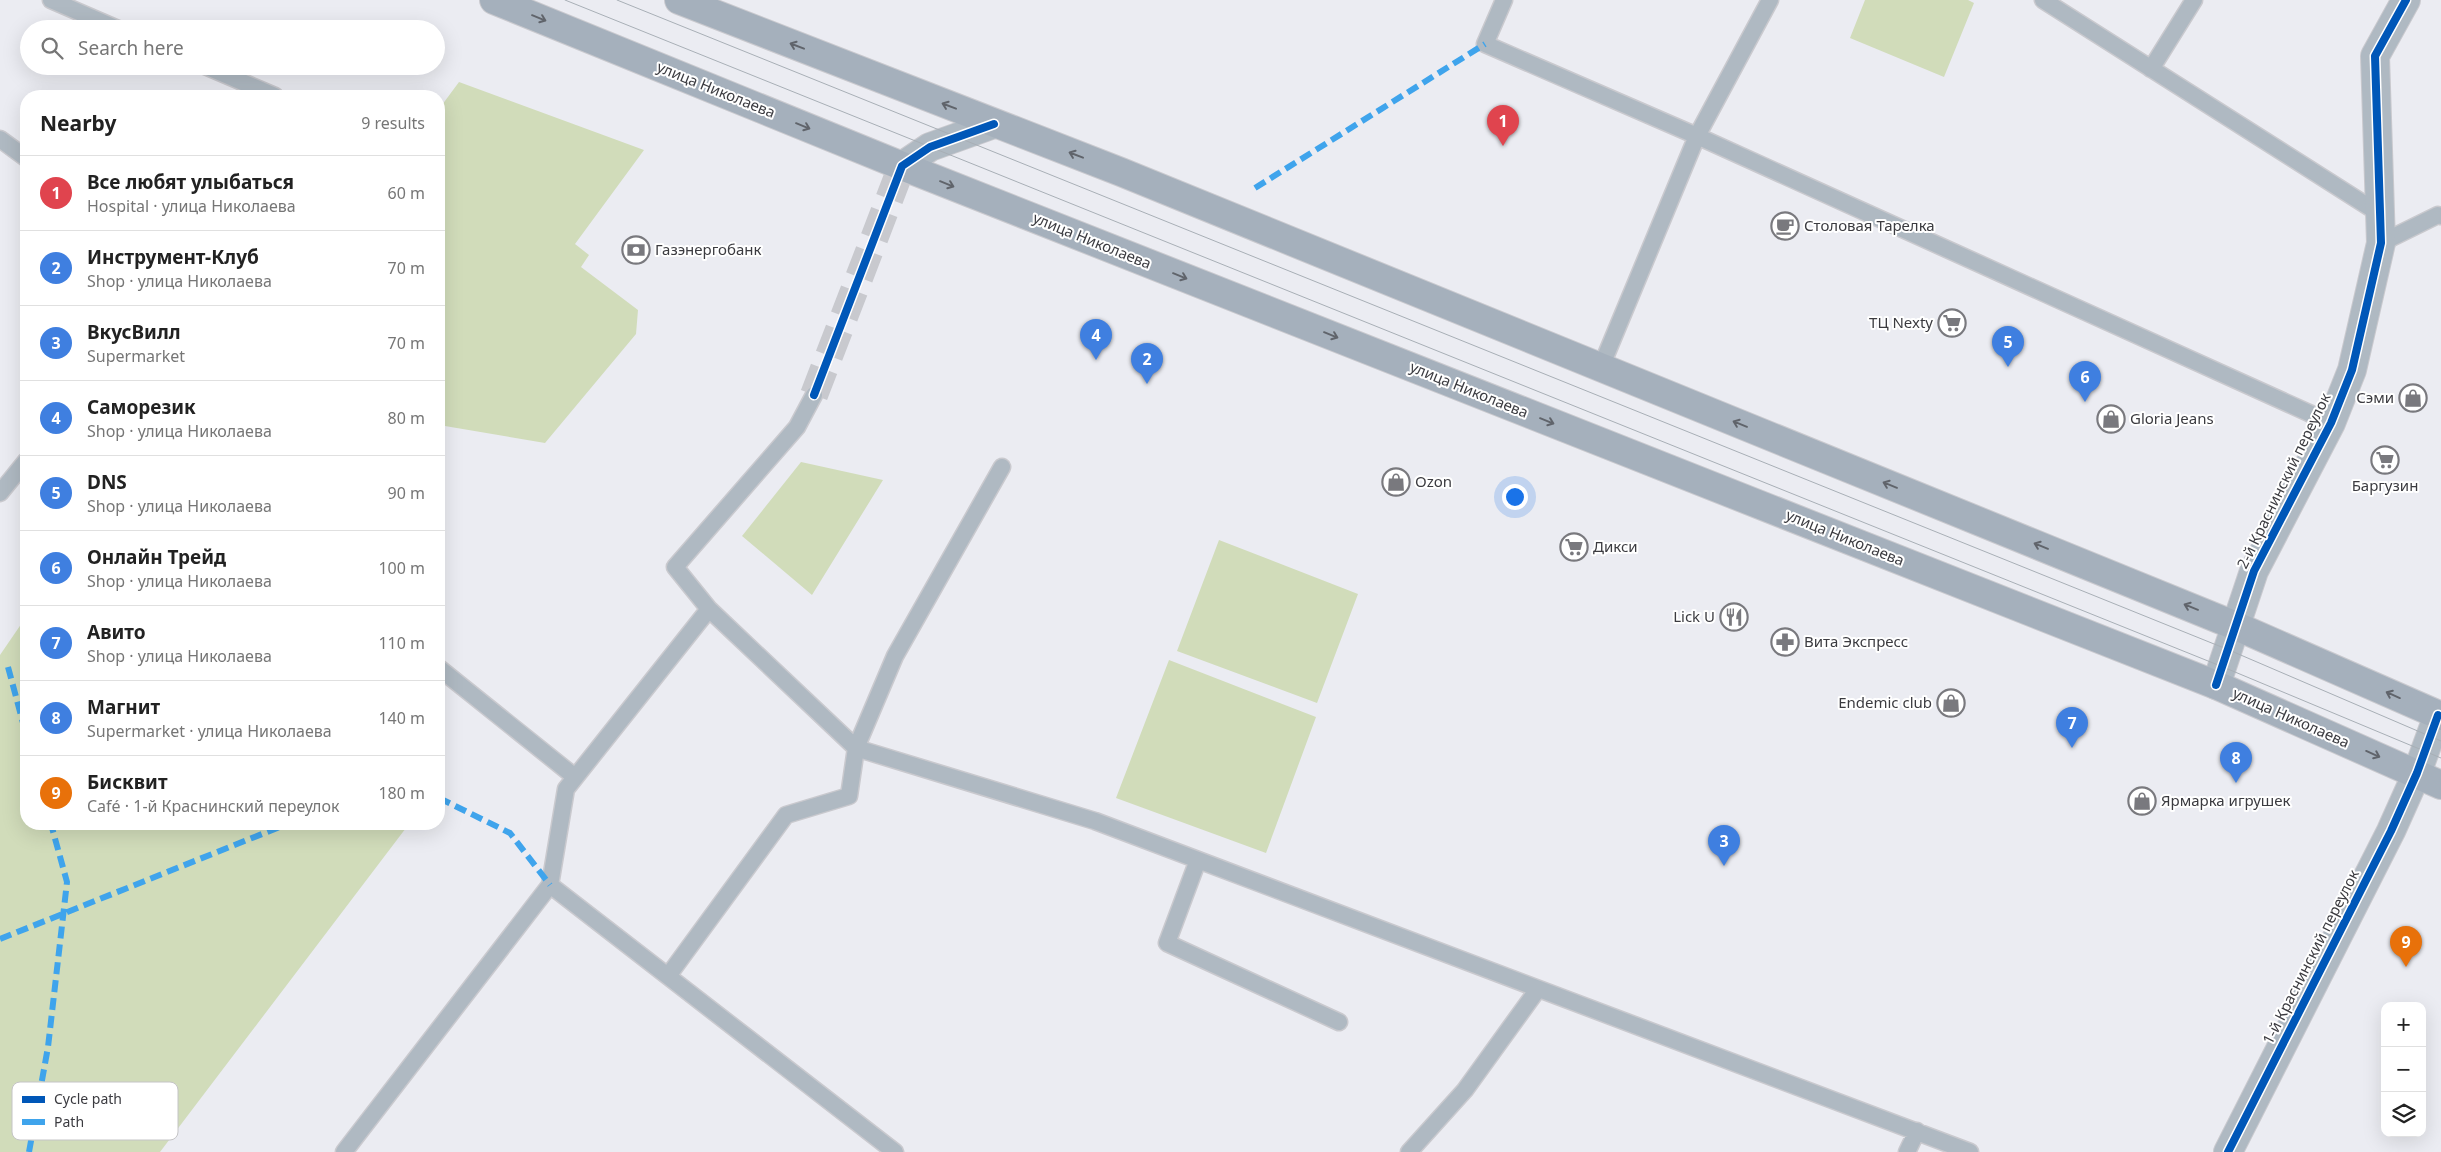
<!DOCTYPE html>
<html lang="en">
<head>
<meta charset="utf-8">
<style>
  body { margin:0; font-family:"Noto Sans",sans-serif; background:#f6f6f6; color:#222 }
  .controls { position:absolute; right:15px; bottom:15px; display:grid; overflow:hidden; border-radius:10px; box-shadow:0 5px 20px #0002 }
  .controls button { width:45px; height:45px; display:grid; place-items:center; padding:0; border:0; border-bottom:1px solid #e0e0e0; background:#fff; color:#222; font:25px sans-serif }
  .you { position:absolute; left:1514px; top:496px; width:18px; height:18px; margin:-12px; border:4px solid #fff; border-radius:50%; background:#1a73e8; box-shadow:0 0 0 8px #1a73e833 }
  .badge { display:grid; place-items:center; width:32px; height:32px; border-radius:50%; background:#db2777; color:#fff; font-size:16px; font-weight:700 }
  .pin { position:absolute; translate:-50% -41px; filter:drop-shadow(0 1px 2px #0008) }
  .pin::after { content:''; position:absolute; top:26px; width:18px; height:15px; background:inherit; clip-path:polygon(0 0,100% 0,50% 100%) }
  .list { margin:0; padding:0; list-style:none }
  h2 { display:flex; justify-content:space-between; align-items:center; height:65px; margin:0; padding:0 20px; font-size:21px }
  h2 small { font-size:16px; font-weight:400; color:#767676 }
  .list li { display:grid; grid-template-columns:32px 1fr auto; gap:15px; align-items:center; box-sizing:border-box; height:75px; padding:0 20px; border-top:1px solid #e0e0e0 }
  .list b { display:block; font-size:19px; white-space:nowrap }
  .list p { margin:0; font-size:16px; white-space:nowrap; color:#767676 }
  .list em { font-size:16px; font-style:normal; color:#767676 }
  .icon { flex:none; width:28px; height:28px; fill:none; stroke:currentColor; stroke-width:2; stroke-linecap:round; stroke-linejoin:round }
  .map { position:relative; flex:none; width:2441px; height:1152px; overflow:hidden }
  .search { position:absolute; background:#fff; box-shadow:0 5px 20px #0002; left:20px; top:20px; width:425px; height:55px; display:flex; align-items:center; gap:12px; box-sizing:border-box; padding:0 18px; border-radius:28px; color:#767676; font-size:19px }
  .panel { position:absolute; background:#fff; box-shadow:0 5px 20px #0002; left:20px; top:90px; width:425px; height:740px; border-radius:20px }
  .map>svg:first-child { display:block }
</style>
</head>
<body>
<div class="map">
<svg width="2441" height="1152" viewBox="0 0 2441 1152">
  <rect width="100%" height="100%" fill="#ebecf2"/>
  <!-- green -->
  <path fill="#d1dcba" d="M1865,0H1968L1974,3L1944,77L1850,38Z
    M459,82L644,150L575,244L589,255L581,267L638,310L636,334L545,443L439,425V109Z
    M801,462L883,480L812,595L742,536Z
    M1219,540L1358,594L1317,703L1177,651Z
    M26,617V824H409L160,1152H0V655Z
    M1169,660L1316,717L1266,853L1116,798Z"/>
  <g fill="none" stroke-linecap="round" stroke-linejoin="round">
    <!-- minor-tunnel -->
    <path stroke="#c8c9ce" stroke-width="28" stroke-dasharray="28 14" stroke-linecap="butt" d="M814,395L902,166"/>
    <!-- service casing -->
    <g stroke="#c9c9ce" stroke-width="19">
      <path id="service" d="M51,0L118,29
        M1504,0L1485,44L1697,136L2331,423
        M2043,0L2380,214
        M205,66L275,96
        M2151,69L2194,0
        M0,139L26,158
        M2381,243L2438,215L2441,216
        M1601,367L1697,136L1770,0
        M814,395L797,427L675,567L709,609L856,748L1095,821L1970,1152
        M0,493L26,461
        M439,668L575,777
        M1198,860L1167,943L1339,1022
        M550,885L895,1152
        M668,976L786,815L849,796L856,748L895,656L1002,467
        M344,1152L550,885L566,789L709,609
        M1409,1152L1465,1090L1538,989
        M1907,1152L1917,1131"/>
    </g>
    <!-- minor casing -->
    <g stroke="#c9c9ce" stroke-width="30">
      <path id="minor" d="M902,166L930,147L994,124
        M2216,685L2254,571L2331,423L2352,370L2381,243L2375,56L2406,0
        M2228,1152L2391,831L2417,773L2438,715"/>
    </g>
    <!-- primary casing -->
    <g stroke="#c9c9ce" stroke-width="30">
      <path id="primary" d="M494,0L902,166L2216,685L2441,785
        M679,0L1121,172L2236,626L2441,716"/>
    </g>
    <!-- service -->
    <use href="#service" stroke="#afb9c2" stroke-width="16"/>
    <!-- minor -->
    <use href="#minor" stroke="#afb9c2" stroke-width="28"/>
    <!-- primary -->
    <use href="#primary" stroke="#a5b0bc" stroke-width="28"/>
    <!-- tram -->
    <path stroke="#a8afb6" stroke-width="1" d="M565,0L2223,667L2441,758
      M617,0L2229,650L2441,741"/>
    <!-- quiet -->
    <path stroke="#3fa4ec" stroke-width="6" stroke-dasharray="12 6" stroke-linecap="butt" d="M1255,188L1485,44
      M8,667L26,734
      M439,798L510,833L550,885
      M0,939L287,824
      M29,1152L48,1047L67,882L51,824"/>
    <!-- cycleway casing -->
    <g stroke="#fff" stroke-width="11">
      <path id="cycleway" d="M814,395L902,166L930,147L994,124
        M2216,685L2254,571L2331,423L2352,370L2381,243L2375,56L2406,0
        M2228,1152L2391,831L2417,773L2438,715"/>
    </g>
    <!-- cycleway -->
    <use href="#cycleway" stroke="#0057b8" stroke-width="8"/>
  </g>
  <!-- one-way arrows -->
  <defs><path id="oneway-shaft" d="M-6 0H5M1.5-3L5.5 0L1.5 3" fill="none" stroke-width="1.6" stroke-linecap="round" stroke-linejoin="round" transform="scale(1.25)"/></defs>
  <g stroke="#60646b">
    <use href="#oneway-shaft" transform="translate(539 18) rotate(22)"/>
    <use href="#oneway-shaft" transform="translate(797 46) rotate(-159)"/>
    <use href="#oneway-shaft" transform="translate(949 106) rotate(-159)"/>
    <use href="#oneway-shaft" transform="translate(803 126) rotate(22)"/>
    <use href="#oneway-shaft" transform="translate(1076 155) rotate(-159)"/>
    <use href="#oneway-shaft" transform="translate(947 184) rotate(22)"/>
    <use href="#oneway-shaft" transform="translate(1180 276) rotate(22)"/>
    <use href="#oneway-shaft" transform="translate(1331 335) rotate(22)"/>
    <use href="#oneway-shaft" transform="translate(1547 421) rotate(22)"/>
    <use href="#oneway-shaft" transform="translate(1740 424) rotate(-158)"/>
    <use href="#oneway-shaft" transform="translate(1890 485) rotate(-158)"/>
    <use href="#oneway-shaft" transform="translate(2041 546) rotate(-158)"/>
    <use href="#oneway-shaft" transform="translate(2191 607) rotate(-158)"/>
    <use href="#oneway-shaft" transform="translate(2393 695) rotate(-156)"/>
    <use href="#oneway-shaft" transform="translate(2373 754) rotate(24)"/>
  </g>
  <!-- icons -->
  <defs>
    <g id="cafe-ring" transform="scale(1.4375)"><circle r="9.5" fill="#fff" stroke="#79797e" stroke-width="1.5"/><path d="M-5.5-4.5H6V0H3Q3 3.5 0 3.5H-2.5Q-5.5 3.5-5.5 0ZM3-3.2v2h1.7v-2ZM-6 4.5H4V6H-6Z" fill="#79797e"/></g>
    <g id="bank-ring" transform="scale(1.4375)"><circle r="9.5" fill="#fff" stroke="#79797e" stroke-width="1.5"/><path d="M-6-4H6V4H-6ZM0-2.3a2.3 2.3 0 1 0 0 4.6a2.3 2.3 0 1 0 0-4.6Z" fill="#79797e"/></g>
    <g id="supermarket-ring" transform="scale(1.4375)"><circle r="9.5" fill="#fff" stroke="#79797e" stroke-width="1.5"/><path d="M-6-5.5h2.5l.6 2H6L4.5 2H-2.5L-4.4-4H-6ZM-1.5 3.2a1.3 1.3 0 1 0 .1 0ZM3 3.2a1.3 1.3 0 1 0 .1 0Z" fill="#79797e"/></g>
    <g id="shop-ring" transform="scale(1.4375)"><circle r="9.5" fill="#fff" stroke="#79797e" stroke-width="1.5"/><path d="M-5-2.5h2.3a2.7 3.5 0 0 1 5.4 0H5L5.5 6h-11ZM-1.5-2.5h3a1.5 2.3 0 0 0-3 0Z" fill="#79797e"/></g>
    <g id="restaurant-ring" transform="scale(1.4375)"><circle r="9.5" fill="#fff" stroke="#79797e" stroke-width="1.5"/><path d="M-5-6h1v4h1v-4h1v4h1v-4h1v5L-1.5 .5V6h-2V.5L-5-1ZM5-6V6H3V1.5H1.5Q1.5-4 5-6Z" fill="#79797e"/></g>
    <g id="pharmacy-ring" transform="scale(1.4375)"><circle r="9.5" fill="#fff" stroke="#79797e" stroke-width="1.5"/><path d="M-2-6h4v4h4v4h-4v4h-4v-4h-4v-4h4Z" fill="#79797e"/></g>
  </defs>
  <g fill-rule="evenodd">
    <use href="#cafe-ring" x="1785" y="226"/>
    <use href="#bank-ring" x="636" y="250"/>
    <use href="#supermarket-ring" x="1952" y="323"/>
    <use href="#shop-ring" x="2413" y="398"/>
    <use href="#shop-ring" x="2111" y="419"/>
    <use href="#supermarket-ring" x="2385" y="460"/>
    <use href="#shop-ring" x="1396" y="482"/>
    <use href="#supermarket-ring" x="1574" y="547"/>
    <use href="#restaurant-ring" x="1734" y="617"/>
    <use href="#pharmacy-ring" x="1785" y="642"/>
    <use href="#shop-ring" x="1951" y="703"/>
    <use href="#shop-ring" x="2142" y="801"/>
  </g>
  <g text-anchor="middle" stroke-width="4" stroke-linejoin="round" paint-order="stroke">
    <!-- street labels -->
    <g font-size="15" fill="#3b3b40" stroke="#fff">
      <text transform="translate(716 90) rotate(22)" y="5">улица Николаева</text>
      <text transform="translate(1092 241) rotate(22)" y="5">улица Николаева</text>
      <text transform="translate(1469 390) rotate(22)" y="5">улица Николаева</text>
      <text transform="translate(2284 481) rotate(-64)" y="5">2-й Краснинский переулок</text>
      <text transform="translate(1845 538) rotate(22)" y="5">улица Николаева</text>
      <text transform="translate(2291 718) rotate(24)" y="5">улица Николаева</text>
      <text transform="translate(2311 957) rotate(-63)" y="5">1-й Краснинский переулок</text>
    </g>
    <!-- poi labels -->
    <g font-size="15" fill="#3b3b40" stroke="#fff" text-anchor="start">
      <text x="1804" y="231">Столовая Тарелка</text>
      <text x="655" y="255">Газэнергобанк</text>
      <text x="1933" y="328" text-anchor="end">ТЦ Nexty</text>
      <text x="2394" y="403" text-anchor="end">Сэми</text>
      <text x="2130" y="424">Gloria Jeans</text>
      <text x="1415" y="487">Ozon</text>
      <text x="2385" y="491" text-anchor="middle">Баргузин</text>
      <text x="1593" y="552">Дикси</text>
      <text x="1715" y="622" text-anchor="end">Lick U</text>
      <text x="1804" y="647">Вита Экспресс</text>
      <text x="1932" y="708" text-anchor="end">Endemic club</text>
      <text x="2161" y="806">Ярмарка игрушек</text>
    </g>
  </g>
  <!-- legend -->
  <rect x="12" y="1082" width="166" height="58" rx="8" fill="#fff" stroke="#c4c4c6" stroke-width="1"/>
  <rect x="22" y="1096" width="23" height="7" fill="#0057b8"/>
  <rect x="22" y="1119" width="23" height="6" fill="#3fa4ec"/>
  <g font-size="14" fill="#3b3b40">
    <text x="54" y="1104">Cycle path</text>
    <text x="54" y="1127">Path</text>
  </g>
</svg>
<div class="controls">
<button>+</button>
<button>−</button>
<button><svg class="icon" aria-label="layers" viewBox="0 0 24 24"><path d="M12 4l9 5-9 5-9-5zM3 14l9 5 9-5"/></svg></button>
</div>
<div class="you"></div>
<div class="pin badge" style="left:1503px;top:146px;background:#e0444e">1</div>
<div class="pin badge" style="left:1147px;top:384px;background:#3f7fe0">2</div>
<div class="pin badge" style="left:1724px;top:866px;background:#3f7fe0">3</div>
<div class="pin badge" style="left:1096px;top:360px;background:#3f7fe0">4</div>
<div class="pin badge" style="left:2008px;top:367px;background:#3f7fe0">5</div>
<div class="pin badge" style="left:2085px;top:402px;background:#3f7fe0">6</div>
<div class="pin badge" style="left:2072px;top:748px;background:#3f7fe0">7</div>
<div class="pin badge" style="left:2236px;top:783px;background:#3f7fe0">8</div>
<div class="pin badge" style="left:2406px;top:967px;background:#e8710a">9</div>
<div class="search"><svg class="icon" aria-label="search" viewBox="0 0 24 24"><circle cx="10" cy="10" r="6"/><path d="M15 15l6 6"/></svg>Search here</div>
<section class="panel">
<h2>Nearby<small>9 results</small></h2>
<ul class="list">
<li><span class="badge" style="background:#e0444e">1</span><div><b>Все любят улыбаться</b><p>Hospital · улица Николаева</p></div><em>60 m</em></li>
<li><span class="badge" style="background:#3f7fe0">2</span><div><b>Инструмент-Клуб</b><p>Shop · улица Николаева</p></div><em>70 m</em></li>
<li><span class="badge" style="background:#3f7fe0">3</span><div><b>ВкусВилл</b><p>Supermarket</p></div><em>70 m</em></li>
<li><span class="badge" style="background:#3f7fe0">4</span><div><b>Саморезик</b><p>Shop · улица Николаева</p></div><em>80 m</em></li>
<li><span class="badge" style="background:#3f7fe0">5</span><div><b>DNS</b><p>Shop · улица Николаева</p></div><em>90 m</em></li>
<li><span class="badge" style="background:#3f7fe0">6</span><div><b>Онлайн Трейд</b><p>Shop · улица Николаева</p></div><em>100 m</em></li>
<li><span class="badge" style="background:#3f7fe0">7</span><div><b>Авито</b><p>Shop · улица Николаева</p></div><em>110 m</em></li>
<li><span class="badge" style="background:#3f7fe0">8</span><div><b>Магнит</b><p>Supermarket · улица Николаева</p></div><em>140 m</em></li>
<li><span class="badge" style="background:#e8710a">9</span><div><b>Бисквит</b><p>Café · 1-й Краснинский переулок</p></div><em>180 m</em></li>
</ul>
</section>
</div>
</body>
</html>
